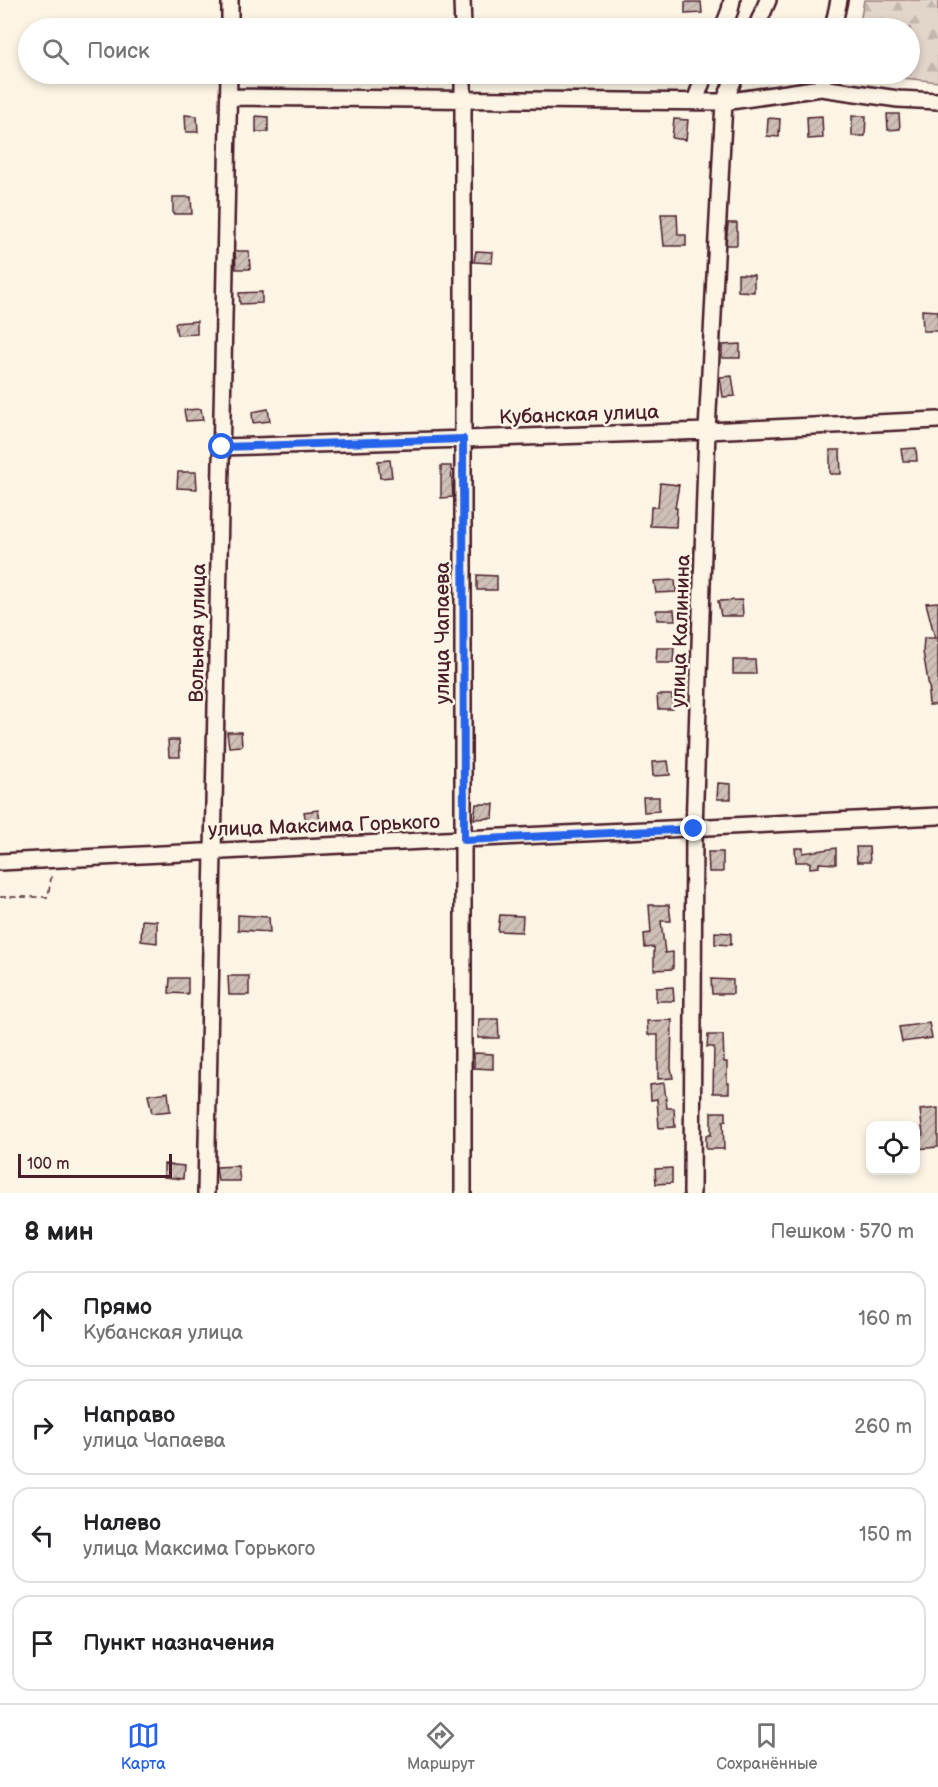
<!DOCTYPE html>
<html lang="ru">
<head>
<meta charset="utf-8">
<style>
  body { margin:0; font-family:"Balsamiq Sans",sans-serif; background:#f6f6f6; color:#202124 }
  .controls { position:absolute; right:18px; bottom:18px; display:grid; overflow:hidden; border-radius:12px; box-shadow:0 3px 9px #0003 }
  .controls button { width:54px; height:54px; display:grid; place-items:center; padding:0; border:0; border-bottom:2px solid #e0e0e0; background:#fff; color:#202124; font:30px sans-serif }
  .scale { position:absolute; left:18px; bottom:15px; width:154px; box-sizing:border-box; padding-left:6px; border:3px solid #4a1f2b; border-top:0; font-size:16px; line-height:21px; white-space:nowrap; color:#4a1f2b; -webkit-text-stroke:4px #fcf5e5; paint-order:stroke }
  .stop { position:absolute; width:18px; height:18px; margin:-14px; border:4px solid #2563eb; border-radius:50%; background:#fff }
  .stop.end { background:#2563eb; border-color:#fff; box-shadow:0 2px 6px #0008 }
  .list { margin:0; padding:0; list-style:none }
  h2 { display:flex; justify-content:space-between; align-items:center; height:78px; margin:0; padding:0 24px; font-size:26px }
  h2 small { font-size:20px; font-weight:400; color:#757577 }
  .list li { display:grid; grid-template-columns:39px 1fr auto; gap:18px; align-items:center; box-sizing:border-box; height:96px; margin:0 12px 12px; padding:0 12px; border:2px solid #e0e0e0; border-radius:18px }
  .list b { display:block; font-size:22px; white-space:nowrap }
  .list p { margin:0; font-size:20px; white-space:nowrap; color:#757577 }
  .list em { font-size:20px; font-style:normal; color:#757577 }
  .icon { flex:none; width:33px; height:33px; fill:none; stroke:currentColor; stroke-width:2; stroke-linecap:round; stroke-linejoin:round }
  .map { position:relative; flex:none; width:938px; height:1193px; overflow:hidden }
  .search { position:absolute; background:#fff; box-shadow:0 3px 9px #0003; left:18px; right:18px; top:18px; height:66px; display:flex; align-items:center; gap:15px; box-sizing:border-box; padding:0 21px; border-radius:33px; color:#757577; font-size:22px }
  .sheet { height:510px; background:#fff }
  nav { display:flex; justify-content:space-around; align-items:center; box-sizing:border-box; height:84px; border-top:2px solid #e0e0e0; background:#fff; font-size:16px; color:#757577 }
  nav a { display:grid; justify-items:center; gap:3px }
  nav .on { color:#2563eb }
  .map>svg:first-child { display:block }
</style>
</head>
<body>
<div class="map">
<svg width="938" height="1193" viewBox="0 0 938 1193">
  <defs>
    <pattern id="forest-firs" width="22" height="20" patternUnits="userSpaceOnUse" patternTransform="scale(1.5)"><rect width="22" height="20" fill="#e2d5ca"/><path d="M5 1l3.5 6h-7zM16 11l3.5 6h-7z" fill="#c3b6ae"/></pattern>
    <pattern id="building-hatch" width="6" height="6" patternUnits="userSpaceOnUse" patternTransform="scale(1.5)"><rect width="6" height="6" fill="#cfc0b7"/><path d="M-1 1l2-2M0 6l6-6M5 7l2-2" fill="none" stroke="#b3a59e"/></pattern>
  </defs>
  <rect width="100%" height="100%" fill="#fcf5e5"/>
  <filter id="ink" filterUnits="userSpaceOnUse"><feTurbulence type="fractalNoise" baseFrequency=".0167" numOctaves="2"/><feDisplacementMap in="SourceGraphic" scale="12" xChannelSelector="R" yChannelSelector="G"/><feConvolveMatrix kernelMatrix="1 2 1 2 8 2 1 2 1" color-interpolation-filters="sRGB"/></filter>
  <g filter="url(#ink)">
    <!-- forest -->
    <path fill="url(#forest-firs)" stroke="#967a7a" stroke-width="1.5" d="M864,0H938V82L868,74H910V28H859Z"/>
    <!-- building -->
    <path fill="url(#building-hatch)" stroke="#4a1f2b" stroke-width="1.5" d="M685,2H701L702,13L685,14Z
      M887,114H899L900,129L888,130Z
      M185,115L197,116L198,132H186Z
      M256,116L268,117V132H256Z
      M822,116L823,138L808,139L807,117Z
      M852,116H866L865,136H852Z
      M768,118L780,119L779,137L767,136Z
      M674,119L688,120L686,140L672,138Z
      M173,197H191L192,214H173Z
      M661,214H677L678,235H686V246H664Z
      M728,223H737V245H726Z
      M235,251H249L250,269H236Z
      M476,251L493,252L492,263L474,262Z
      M738,274L754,275V292L738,291Z
      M262,292V303L240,304L239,293Z
      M922,310L938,311V331H923Z
      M197,321V334L177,335L175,323Z
      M740,344V358H722V345Z
      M732,376L735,396L723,397L720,377Z
      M201,409L203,420L186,421L184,410Z
      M268,409L270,421L253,423L252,412Z
      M916,448L917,461H903L901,449Z
      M830,450H840L841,474H830Z
      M390,460L392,477L380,478L378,461Z
      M441,466H451L453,497L441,498Z
      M178,472H196L197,489L177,488Z
      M660,483L679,485L675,508H677L676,527L650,526L651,507H658Z
      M477,575L497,576V590H477Z
      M675,580L676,592L656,593L654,581Z
      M742,600L743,616H721L718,601Z
      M938,602V705H929L928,693H930L923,652L924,638H935L926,603Z
      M656,610H674L675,620H657Z
      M657,648H674L673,663H656Z
      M733,660H755L756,674H733Z
      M657,695H672L673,709H658Z
      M227,732H241L242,746L229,747Z
      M168,740H179L180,757H169Z
      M668,761L670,775L653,776L652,762Z
      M718,783L731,784V799H717Z
      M643,797H659V811L644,812Z
      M476,804H494L493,818L474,819Z
      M318,810L321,825L307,826L304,812Z
      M856,847H869L870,862H857Z
      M795,848H803V853L836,848V864L819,863V867L810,868V862H796Z
      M708,852H723V872H709Z
      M649,905H669L671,921H661L665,953L673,952V969L654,970V947L645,948L644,934L651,933Z
      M238,915L269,917L270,932L238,930Z
      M500,915L523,916L522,932L498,931Z
      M142,920L157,921V943L141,941Z
      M715,932L731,933V945L715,944Z
      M228,976H249V995H229Z
      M170,978H188V994L169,993Z
      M711,979L733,980V994H712Z
      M673,987L674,1001H656V988Z
      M479,1019H498L499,1038H478Z
      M672,1020L671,1068L673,1078L658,1079V1035H648L647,1021Z
      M929,1023L932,1038L902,1042L899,1027Z
      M708,1035H723L724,1062H727V1083H729V1093H713L714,1047H707Z
      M474,1053L493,1054V1069L474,1068Z
      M664,1083L667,1108H674L675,1127L659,1128L657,1099L651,1100L650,1085Z
      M168,1092L170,1111L152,1113L148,1095Z
      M938,1108V1147L917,1149L916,1135H923L920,1110Z
      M711,1112H726V1121H723L724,1149H706V1135H711Z
      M164,1164L184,1166L183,1179L164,1177Z
      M238,1166L240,1181H218L216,1167Z
      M672,1168V1183L656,1184L655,1169Z"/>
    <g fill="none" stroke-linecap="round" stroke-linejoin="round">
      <!-- minor casing -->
      <g stroke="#4a1f2b" stroke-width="20">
        <path id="minor" d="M462,0L463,28
          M230,28V0
          M723,28L730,10L732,0
          M756,28L768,0
          M833,28L839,0
          M463,74V1193
          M821,88L824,74
          M229,97L724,102L821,88L898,99L938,101
          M695,101L705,74
          M222,447L707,431L938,420
          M0,862C313,845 625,832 938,816
          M206,1193L229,74
          M692,1193L694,829L707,431L724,102L736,74"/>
      </g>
      <!-- path -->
      <path stroke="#4a1f2b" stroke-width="1.5" stroke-dasharray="6 4.5" stroke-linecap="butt" d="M0,897H48L52,872"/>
      <!-- minor -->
      <use href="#minor" stroke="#fcf5e5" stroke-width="15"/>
    </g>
  </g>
  <g fill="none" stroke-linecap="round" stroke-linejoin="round" filter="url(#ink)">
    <!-- route -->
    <path stroke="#2563eb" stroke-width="8" d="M222,447L463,439L464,840L694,829"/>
  </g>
  <g text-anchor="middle" stroke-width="5" stroke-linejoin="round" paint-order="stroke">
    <!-- street labels -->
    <g font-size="20" fill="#4a1f2b" stroke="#fcf5e5">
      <text transform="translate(579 414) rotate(-2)" y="7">Кубанская улица</text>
      <text transform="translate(680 631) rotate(-88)" y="7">улица Калинина</text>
      <text transform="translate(197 633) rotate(-89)" y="7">Вольная улица</text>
      <text transform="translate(442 633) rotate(-90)" y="7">улица Чапаева</text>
      <text transform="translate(324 825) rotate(-2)" y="7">улица Максима Горького</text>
    </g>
  </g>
</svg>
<div class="controls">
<button><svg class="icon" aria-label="locate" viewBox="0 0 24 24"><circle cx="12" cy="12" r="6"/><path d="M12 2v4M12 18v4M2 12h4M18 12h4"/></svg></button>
</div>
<div class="scale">100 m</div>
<div class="stop" style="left:222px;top:447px"></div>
<div class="stop end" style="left:694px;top:829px"></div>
<div class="search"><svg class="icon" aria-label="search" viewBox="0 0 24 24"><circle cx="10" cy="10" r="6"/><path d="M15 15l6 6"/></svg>Поиск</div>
</div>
<section class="sheet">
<h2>8 мин<small>Пешком · 570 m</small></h2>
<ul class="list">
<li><svg class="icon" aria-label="ahead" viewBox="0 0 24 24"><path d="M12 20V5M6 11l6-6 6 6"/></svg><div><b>Прямо</b><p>Кубанская улица</p></div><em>160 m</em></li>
<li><svg class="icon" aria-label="right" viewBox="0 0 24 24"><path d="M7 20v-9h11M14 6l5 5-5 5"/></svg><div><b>Направо</b><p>улица Чапаева</p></div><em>260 m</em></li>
<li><svg class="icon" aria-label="left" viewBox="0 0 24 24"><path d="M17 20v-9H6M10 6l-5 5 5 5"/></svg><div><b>Налево</b><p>улица Максима Горького</p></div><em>150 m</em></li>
<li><svg class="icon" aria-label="arrive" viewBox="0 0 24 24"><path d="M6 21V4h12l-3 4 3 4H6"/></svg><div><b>Пункт назначения</b></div></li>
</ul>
</section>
<nav>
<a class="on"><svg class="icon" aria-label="map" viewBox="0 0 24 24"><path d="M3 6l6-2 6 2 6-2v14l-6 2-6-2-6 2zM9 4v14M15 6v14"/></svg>Карта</a>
<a><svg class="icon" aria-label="directions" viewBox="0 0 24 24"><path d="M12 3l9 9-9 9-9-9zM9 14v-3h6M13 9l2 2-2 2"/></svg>Маршрут</a>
<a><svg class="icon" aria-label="saved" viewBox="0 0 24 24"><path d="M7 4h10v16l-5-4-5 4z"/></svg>Сохранённые</a>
</nav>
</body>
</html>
